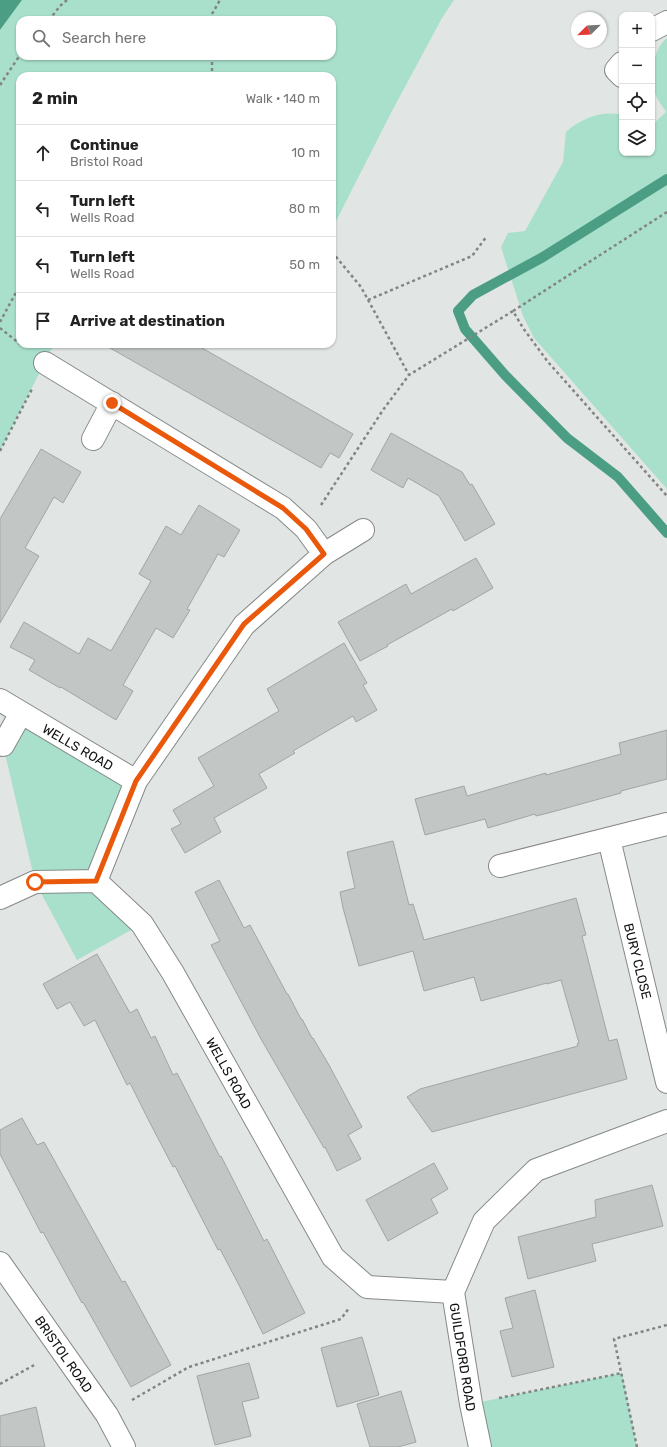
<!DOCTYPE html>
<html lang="en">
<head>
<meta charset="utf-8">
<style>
  body { margin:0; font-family:Rubik,sans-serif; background:#f2f2f2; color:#222 }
  .controls { position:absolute; right:12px; top:12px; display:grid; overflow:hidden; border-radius:8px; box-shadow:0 1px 3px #0004 }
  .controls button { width:36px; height:36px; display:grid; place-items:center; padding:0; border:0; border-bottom:1px solid #e0e0e0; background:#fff; color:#222; font:20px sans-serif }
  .compass { position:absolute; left:571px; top:12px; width:36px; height:36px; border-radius:50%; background:#fff; box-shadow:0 1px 3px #0004; rotate:246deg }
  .stop { position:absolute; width:12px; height:12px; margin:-9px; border:3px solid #ea580c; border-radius:50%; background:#fff }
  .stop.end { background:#ea580c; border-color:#fff; box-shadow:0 1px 4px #0008 }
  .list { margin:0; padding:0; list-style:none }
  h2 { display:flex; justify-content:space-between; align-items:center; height:52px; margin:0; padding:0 16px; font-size:17px }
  h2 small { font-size:13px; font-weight:400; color:#767676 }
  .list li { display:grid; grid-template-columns:26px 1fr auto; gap:12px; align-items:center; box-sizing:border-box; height:56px; padding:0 16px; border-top:1px solid #e0e0e0 }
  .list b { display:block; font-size:15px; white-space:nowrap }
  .list p { margin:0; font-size:13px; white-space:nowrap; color:#767676 }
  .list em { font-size:13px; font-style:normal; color:#767676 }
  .icon { flex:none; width:22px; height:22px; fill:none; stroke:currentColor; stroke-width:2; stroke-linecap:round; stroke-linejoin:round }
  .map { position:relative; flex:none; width:667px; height:1447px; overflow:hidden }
  .search { position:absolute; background:#fff; box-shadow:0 1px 3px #0004; left:16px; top:16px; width:320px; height:44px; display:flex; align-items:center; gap:10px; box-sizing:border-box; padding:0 14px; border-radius:12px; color:#767676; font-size:15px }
  .panel { position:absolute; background:#fff; box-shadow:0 1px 3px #0004; left:16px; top:72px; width:320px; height:276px; border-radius:12px }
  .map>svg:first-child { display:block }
</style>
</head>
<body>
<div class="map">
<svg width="667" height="1447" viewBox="0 0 667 1447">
  <rect width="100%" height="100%" fill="#e1e6e4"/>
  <!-- green -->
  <path fill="#a8e0cb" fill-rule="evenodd" d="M22,0H454L442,18L392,111L332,229V76H20V344H54L0,451V30ZM20,20H332V56H20Z
    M667,38V489L534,338L523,316L501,247L508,233L525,231L563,162L566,132C581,119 601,110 622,115V153H652V125L666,112C663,106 657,100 655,93C650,76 652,50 667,38Z
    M21,713L136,781L96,881L142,924L77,960L35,882L3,745Z
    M622,1373L637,1447H480L471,1404Z"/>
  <!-- water -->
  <path fill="#4b9e84" d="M0,0H22L0,30Z"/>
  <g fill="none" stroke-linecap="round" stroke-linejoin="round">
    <!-- stream -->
    <path stroke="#4b9e84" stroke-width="10" d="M667,179L543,257L473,295L458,311L465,329L505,375L567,438L618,477L667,533"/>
  </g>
  <!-- building -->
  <path fill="#c2c6c4" stroke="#a1a6a4" d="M103,344H195L353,434L339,458L330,453L321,468Z
    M391,433L462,472L470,485L472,484L495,524L465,541L439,496L408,478L403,488L371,470Z
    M41,449L81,472L63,503L54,497L25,548L39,556L0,623V519Z
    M199,505L240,530L224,557L218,554L187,609L190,610L173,638L156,628L123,685L133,691L116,720L61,687L60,688L29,670L35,660L10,647L24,622L79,654L88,638L111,651L151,581L139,574L166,526L181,535Z
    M476,558L493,588L453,611L452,609L387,645L388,646L360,661L338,622L406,584L411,594Z
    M344,643L367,683L363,685L377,710L356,722L353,716L293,751L295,753L259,774L267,788L214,818L221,832L185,853L171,829L181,824L173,810L214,786L198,758L279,711L267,689Z
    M667,730V779L621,791V793L552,812L536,816L535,814L488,828L485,819L425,835L415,799L464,786L467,796L546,773V775L621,754L619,743Z
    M393,841L409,905L413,904L424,940L576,898L586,935L582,936L609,1041L617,1039L627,1079L432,1132L407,1097L420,1089L578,1046L577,1044L579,1043L561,980L547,984V983L481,1001L474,977L424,991L413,951L359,966L343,908L340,892L355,888L347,852Z
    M219,880L244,928L250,925L287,994H288L301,1019H302L312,1038H313L329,1065L362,1127L348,1135L361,1159L337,1171L325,1147L324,1148L261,1039L211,945L220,941L195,892Z
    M97,954L130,1013L137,1009L151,1038L155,1036L173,1075L177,1073L220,1157L221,1156L264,1241L267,1239L305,1313L263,1334L240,1287L220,1249L218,1250L175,1166L173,1167L149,1121L130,1083L127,1085L95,1020L84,1026L70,1002L57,1009L43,984Z
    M22,1118L37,1145L44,1142L122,1282L125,1281L171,1365L131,1387L83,1302L82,1303L43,1232L41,1233L0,1154V1130Z
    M434,1163L448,1189L431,1199L438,1213L388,1241L366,1200Z
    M652,1185L663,1226L592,1244L596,1261L528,1279L518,1237L596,1217L595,1200Z
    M535,1290L554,1367L512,1377L500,1331L513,1328L505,1298Z
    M362,1337L379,1395L337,1407L321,1348Z
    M249,1363L259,1398L242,1402L251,1436L215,1445L197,1376Z
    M401,1391L416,1442L398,1447H370L357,1404Z
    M36,1407L45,1447H0V1416Z"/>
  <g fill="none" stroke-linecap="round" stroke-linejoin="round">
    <!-- minor casing -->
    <g stroke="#868a88" stroke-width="24">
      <path id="minor" d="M652,30L667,22
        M622,63L616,70L622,76
        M45,363L283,508L306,529L324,554L244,625L136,781L96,881L142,924L173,973L333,1257L367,1287L453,1292
        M93,439L112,403
        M324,554L363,530
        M0,700L136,781
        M3,745L21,713
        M609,839L667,1082
        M500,866L667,824
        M0,898L35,882L96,881
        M0,1263L107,1415L124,1447
        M480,1447L471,1404L453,1292L484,1221L536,1170L667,1121"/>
    </g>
    <!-- path -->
    <path stroke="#828584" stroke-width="2.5" stroke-dasharray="3 3" stroke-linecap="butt" d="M49,20L60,6L67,0
      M212,20V14L220,0
      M212,56V76
      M0,85L20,55
      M667,212L513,311L523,328L548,362L667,496
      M332,252L361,287L409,375
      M368,300L472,256L487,236
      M0,322L20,285
      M0,328L20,344
      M0,451L33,387
      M321,505L383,410L409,375L513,311
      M0,1384L36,1364
      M499,1398L622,1373
      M132,1400L189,1367L341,1319L349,1308
      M637,1447L614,1339L667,1325"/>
    <!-- minor -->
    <use href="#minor" stroke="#fff" stroke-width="22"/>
  </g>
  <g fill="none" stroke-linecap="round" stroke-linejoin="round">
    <!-- route -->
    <path stroke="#ea580c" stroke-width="5" d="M35,882L96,881L136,781L244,624L324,554L306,529L283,508L112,403"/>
  </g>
  <g text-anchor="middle" stroke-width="3" stroke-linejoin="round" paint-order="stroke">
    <!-- street labels -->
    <g font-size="13" fill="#101111" stroke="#fff">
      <text transform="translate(78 747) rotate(30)" y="5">WELLS ROAD</text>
      <text transform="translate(638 961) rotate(76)" y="5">BURY CLOSE</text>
      <text transform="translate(229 1073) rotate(61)" y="5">WELLS ROAD</text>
      <text transform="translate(64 1354) rotate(55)" y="5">BRISTOL ROAD</text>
      <text transform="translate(463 1357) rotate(81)" y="5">GUILDFORD ROAD</text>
    </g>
  </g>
</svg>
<div class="controls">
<button>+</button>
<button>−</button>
<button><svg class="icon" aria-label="locate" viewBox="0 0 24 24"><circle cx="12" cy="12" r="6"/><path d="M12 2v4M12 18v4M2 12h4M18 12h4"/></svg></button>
<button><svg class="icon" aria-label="layers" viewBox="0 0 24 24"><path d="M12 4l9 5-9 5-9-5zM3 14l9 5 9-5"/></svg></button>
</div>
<svg class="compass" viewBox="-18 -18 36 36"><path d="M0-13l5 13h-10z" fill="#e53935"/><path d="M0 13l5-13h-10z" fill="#767676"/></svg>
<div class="stop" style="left:35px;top:882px"></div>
<div class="stop end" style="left:112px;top:403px"></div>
<div class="search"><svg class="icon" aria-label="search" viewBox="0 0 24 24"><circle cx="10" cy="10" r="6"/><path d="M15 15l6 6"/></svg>Search here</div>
<section class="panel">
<h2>2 min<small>Walk · 140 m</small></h2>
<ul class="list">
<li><svg class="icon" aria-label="ahead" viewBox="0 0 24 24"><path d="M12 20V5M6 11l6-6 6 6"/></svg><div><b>Continue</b><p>Bristol Road</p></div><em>10 m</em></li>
<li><svg class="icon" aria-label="left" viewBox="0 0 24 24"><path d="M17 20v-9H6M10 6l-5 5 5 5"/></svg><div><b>Turn left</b><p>Wells Road</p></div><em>80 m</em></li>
<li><svg class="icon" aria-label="left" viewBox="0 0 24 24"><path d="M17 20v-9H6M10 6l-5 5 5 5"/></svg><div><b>Turn left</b><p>Wells Road</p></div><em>50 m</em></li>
<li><svg class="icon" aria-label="arrive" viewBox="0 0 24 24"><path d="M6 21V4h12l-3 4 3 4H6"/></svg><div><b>Arrive at destination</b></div></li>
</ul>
</section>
</div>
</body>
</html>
